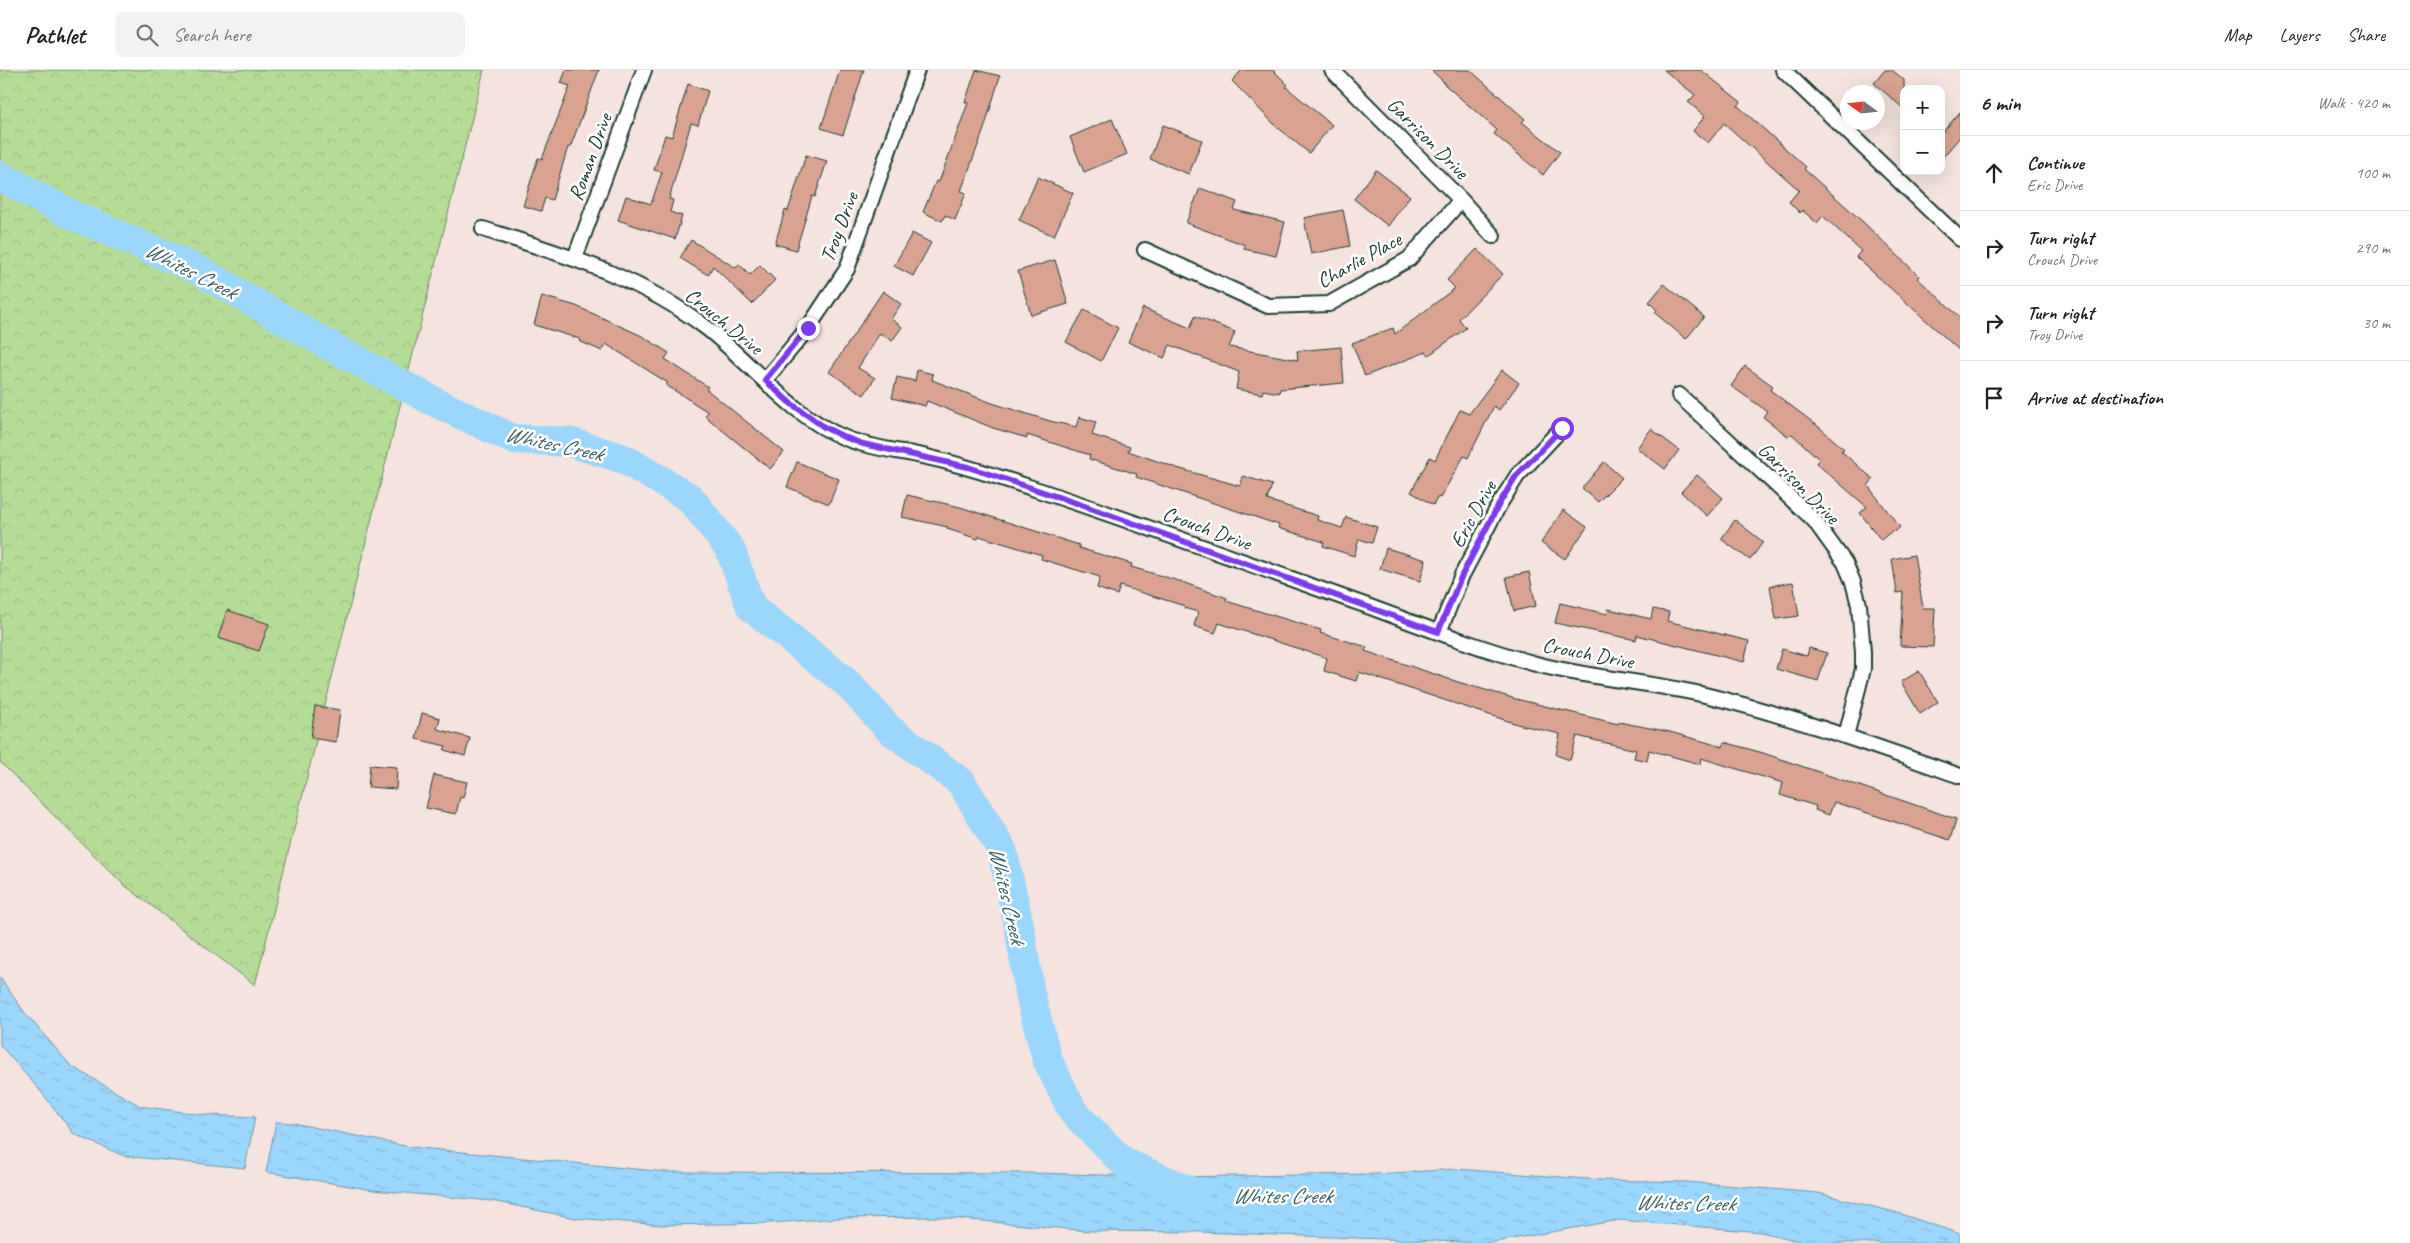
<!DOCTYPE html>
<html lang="en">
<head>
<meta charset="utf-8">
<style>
  body { margin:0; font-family:Caveat,sans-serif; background:#f2f2f2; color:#222 }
  .controls { position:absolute; right:15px; top:15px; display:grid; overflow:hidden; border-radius:10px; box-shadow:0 5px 20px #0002 }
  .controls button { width:45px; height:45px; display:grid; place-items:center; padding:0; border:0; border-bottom:1px solid #e0e0e0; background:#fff; color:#222; font:25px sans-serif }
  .compass { position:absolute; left:1840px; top:15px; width:45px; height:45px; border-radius:50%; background:#fff; box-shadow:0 5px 20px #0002; rotate:285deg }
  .stop { position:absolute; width:15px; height:15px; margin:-11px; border:4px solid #7c3aed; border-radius:50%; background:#fff }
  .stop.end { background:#7c3aed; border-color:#fff; box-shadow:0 1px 5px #0008 }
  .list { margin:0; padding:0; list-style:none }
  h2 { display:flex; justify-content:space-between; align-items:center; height:65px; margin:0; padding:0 20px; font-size:21px }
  h2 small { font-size:16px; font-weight:400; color:#767676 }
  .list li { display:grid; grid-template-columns:32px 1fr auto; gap:15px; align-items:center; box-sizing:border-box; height:75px; padding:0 20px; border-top:1px solid #e0e0e0 }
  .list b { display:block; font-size:19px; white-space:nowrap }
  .list p { margin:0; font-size:16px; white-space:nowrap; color:#767676 }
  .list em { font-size:16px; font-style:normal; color:#767676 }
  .icon { flex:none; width:28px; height:28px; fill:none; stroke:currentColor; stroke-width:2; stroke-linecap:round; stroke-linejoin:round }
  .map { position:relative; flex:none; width:1960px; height:1173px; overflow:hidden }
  header { display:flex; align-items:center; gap:30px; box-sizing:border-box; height:70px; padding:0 25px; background:#fff; border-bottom:1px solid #e0e0e0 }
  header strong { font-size:24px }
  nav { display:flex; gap:28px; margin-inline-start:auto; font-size:18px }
  .search { width:350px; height:45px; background:#f2f2f2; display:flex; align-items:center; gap:12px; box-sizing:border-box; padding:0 18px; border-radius:10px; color:#767676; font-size:19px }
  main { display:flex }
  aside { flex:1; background:#fff }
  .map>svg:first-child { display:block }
</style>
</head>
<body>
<header>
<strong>Pathlet</strong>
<div class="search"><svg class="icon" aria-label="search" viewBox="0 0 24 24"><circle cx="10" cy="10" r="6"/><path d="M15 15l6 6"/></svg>Search here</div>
<nav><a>Map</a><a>Layers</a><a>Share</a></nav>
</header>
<main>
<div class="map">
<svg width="1960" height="1173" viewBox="0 0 1960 1173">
  <defs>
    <pattern id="forest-crowns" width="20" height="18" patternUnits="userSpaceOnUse" patternTransform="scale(1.25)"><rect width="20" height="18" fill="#b5dc97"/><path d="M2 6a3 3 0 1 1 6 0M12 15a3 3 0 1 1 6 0" fill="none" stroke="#9bbe83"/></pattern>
    <pattern id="water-ripples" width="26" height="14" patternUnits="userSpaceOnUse" patternTransform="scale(1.25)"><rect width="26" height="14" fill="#9bd6fc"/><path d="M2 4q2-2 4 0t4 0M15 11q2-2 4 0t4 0" fill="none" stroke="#85b9d9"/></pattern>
  </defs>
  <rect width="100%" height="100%" fill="#f4e3de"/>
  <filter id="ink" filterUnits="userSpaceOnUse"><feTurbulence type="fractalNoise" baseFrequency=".02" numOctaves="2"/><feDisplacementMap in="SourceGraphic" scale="10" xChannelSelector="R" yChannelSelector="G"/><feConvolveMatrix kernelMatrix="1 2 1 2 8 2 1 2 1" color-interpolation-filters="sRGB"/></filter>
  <g filter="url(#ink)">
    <!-- forest -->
    <path fill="url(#forest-crowns)" stroke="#6a8c66" d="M0,0H484L255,915L123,814L0,692Z"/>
    <!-- water -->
    <path fill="url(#water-ripples)" stroke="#6999ac" d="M0,908L25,943L71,996L140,1036L205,1045L255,1047L245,1098L124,1086L74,1064L43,1024L0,975Z
      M276,1052L293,1053L410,1077L666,1102L1034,1103L1168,1107L1376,1104L1456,1099L1600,1110L1688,1112L1818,1123L1898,1143L1960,1164V1173H1807L1761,1162L1619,1150L1489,1173L1200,1162L1089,1161L939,1147L838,1148L771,1153L663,1155L575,1148L492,1131L373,1120L266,1102Z"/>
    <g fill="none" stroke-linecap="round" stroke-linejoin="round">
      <!-- river -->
      <path stroke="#9bd6fc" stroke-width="30" d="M0,106L68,143L198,200L328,275L433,331L513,369L569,372L624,389L690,428L730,479L751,537L847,613L889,659L961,712L1002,780L1019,855L1030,924L1047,989L1073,1042L1123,1092L1194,1123"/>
    </g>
    <!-- building -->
    <path fill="#daa391" stroke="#1f3d34" d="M566,0H599L570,78L568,77L552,130L545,128L541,141L523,136L538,88L542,89L570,16L561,13Z
      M840,0H864L843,65L821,58Z
      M976,0L1000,6L984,59L961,121L966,123L955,150L945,145L942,151L923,142L936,111L939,112L968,33L965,32Z
      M1242,0H1273L1288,15L1286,17L1332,55L1309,83L1276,56L1232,11Z
      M1431,0H1470L1525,49L1522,52L1560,82L1543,105L1494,64L1497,60L1443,13L1444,12Z
      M1664,0H1701L1741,32L1738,36L1806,97L1804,99L1863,152L1919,206L1917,208L1960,247V281L1856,187L1861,181L1823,146L1817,153L1802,140L1800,143L1789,132L1799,120L1724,53L1708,73L1693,61L1705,46L1688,32L1695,25Z
      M1885,0H1892L1904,10V39L1874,13Z
      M688,14L708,21L698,55L691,53L669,129L673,130L670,142L682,146L675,169L618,150L626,126L651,134L662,102L654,100L665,65L672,67Z
      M1960,42V67L1941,89V64Z
      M1112,49L1127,84L1084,102L1070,67Z
      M1163,55L1202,70L1189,104L1150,89Z
      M806,85L827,91L815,127L812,126L796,180L775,174L785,140L788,141Z
      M1376,100L1410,126L1388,156L1354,129Z
      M1038,107L1073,123L1054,166L1019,150Z
      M1200,118L1237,132L1234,140L1285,152L1276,186L1244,179L1245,175L1186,153Z
      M1343,140L1350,176L1311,184L1304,148Z
      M912,163L931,173L913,206L894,196Z
      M691,170L736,198L739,194L750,205L760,195L775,210L752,234L713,196L708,205L680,188Z
      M1477,179L1503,204L1459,249L1466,258L1429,285L1426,282L1365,306L1352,273L1393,258L1395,264L1455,218L1447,210Z
      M1055,190L1068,234L1031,245L1018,201Z
      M1664,214L1704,247L1686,269L1655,243L1657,240L1649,232Z
      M883,221L901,234L891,249L902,257L892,271L880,263L858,298L875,308L864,325L829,302Z
      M542,226L576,236L642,266L669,283L665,289L708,317L706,319L784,382L770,399L705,346L708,342L666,315L668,313L606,274L602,281L579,271L580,269L534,255Z
      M1143,238L1190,258L1195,246L1235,262L1229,277L1298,290L1297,281L1341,277L1344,313L1280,319L1279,323L1263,320L1262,324L1236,319L1239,302L1170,275L1164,288L1128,272Z
      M1084,240L1118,258L1101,291L1066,272Z
      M1745,296L1773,316L1770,320L1819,357L1844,379L1841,381L1873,409L1868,416L1900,457L1895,462L1893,460L1881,470L1860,443L1867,437L1816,393L1819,389L1792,364L1789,367L1763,347L1767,341L1731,316Z
      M917,300L933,304L932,310L992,333L1050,351L1076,357L1079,347L1096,352L1092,365L1130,377L1128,381L1177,398L1240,416L1243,406L1272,415L1267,430L1318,446L1317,450L1342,458L1346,447L1377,457L1372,473L1359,469L1354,486L1323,476L1324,472L1278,458L1279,455L1136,407L1137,404L1089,389L1090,385L1027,365V368L993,358L927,331L925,336L892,328L897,307L915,311Z
      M1502,300L1519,313L1499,340L1494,336L1468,388L1464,386L1440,428L1438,427L1433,435L1411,422L1430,387L1435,390L1460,340L1469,344Z
      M1651,359L1679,380L1665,399L1637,378Z
      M797,392L839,409L829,434L787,417Z
      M1604,392L1622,408L1598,432L1582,418Z
      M1697,405L1723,428L1707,446L1681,422Z
      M907,425L960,437L1079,475V478L1132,494L1131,497L1179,511L1227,528L1226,531L1321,560L1320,563L1367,577L1365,581L1458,612L1516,629L1618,654L1619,652L1670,662L1723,677L1724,672L1763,683L1956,749L1950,770L1834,732L1829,745L1815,740L1816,736L1780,725L1783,713L1701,688L1700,694L1649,680L1647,691L1634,688L1636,680L1577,666L1570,690L1556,685L1560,664L1517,654L1359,602L1356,611L1324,601L1327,588L1219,553L1215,563L1194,556L1198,542L1184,538L1185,536L1120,516L1117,525L1097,518L1100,507L1041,489L1042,485L979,466L978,469L947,459L948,457L902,447Z
      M1563,440L1587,457L1565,489L1541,473Z
      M1735,450L1763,472L1750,490L1721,469Z
      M1386,478L1426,490L1420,511L1380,499Z
      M1914,485L1923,538H1935L1933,577L1900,576L1903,522L1897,523L1892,489Z
      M1529,502L1536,536L1514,541L1506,507Z
      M1793,512L1799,546L1776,549L1770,516Z
      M1560,533L1607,544L1608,539L1651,549L1653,539L1669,542L1667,551L1749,571L1744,592L1637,565L1636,570L1555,553Z
      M227,540L269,554L259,581L218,568Z
      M1809,578L1827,583L1818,611L1776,599L1782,579L1807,586Z
      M1919,601L1938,632L1920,644L1901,612Z
      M315,636L340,640L336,672L311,668Z
      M422,643L440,648L437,659L470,668L465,686L444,680L446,676L416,669Z
      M370,695L397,697L396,719L368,717Z
      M434,705L467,712L463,728L460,727L456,744L426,738Z"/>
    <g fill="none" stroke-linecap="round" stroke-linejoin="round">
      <!-- street casing -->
      <g stroke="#1f3d34" stroke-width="18">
        <path id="street" d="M1332,0L1461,130L1493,166
          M1783,0L1960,169
          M483,159C565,185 639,206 708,259C753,295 791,346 845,368C872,379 903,381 931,388C967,396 1002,408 1038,420C1147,456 1254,496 1362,534C1419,555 1477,578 1536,594C1593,609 1652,612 1709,626C1794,647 1877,677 1960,706
          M1145,180L1268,236L1329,234L1409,189L1461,130
          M575,188L644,0
          M765,310L808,258L847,199L917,0
          M1679,325L1814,450L1845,493L1853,512L1859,535L1863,582V599L1846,666
          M1439,562L1462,505L1499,435L1517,406L1562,358"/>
      </g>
      <!-- street -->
      <use href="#street" stroke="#fff" stroke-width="14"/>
    </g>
  </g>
  <g fill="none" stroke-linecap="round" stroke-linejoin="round" filter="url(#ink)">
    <!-- route -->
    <path stroke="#7c3aed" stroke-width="6" d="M808,258L765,310L789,332L824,357L844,367L863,374L968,397L1079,434L1438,562L1462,505L1499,434L1516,406L1562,358"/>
  </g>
  <g text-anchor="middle" stroke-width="5" stroke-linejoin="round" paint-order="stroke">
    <!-- street labels -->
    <g font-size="21" fill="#1f3d34" stroke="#fff">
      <text transform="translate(1428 68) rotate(45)" y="7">Garrison Drive</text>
      <text transform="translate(590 87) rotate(-70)" y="7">Roman Drive</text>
      <text transform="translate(839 157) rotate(-69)" y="7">Troy Drive</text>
      <text transform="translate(1359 190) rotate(-29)" y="7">Charlie Place</text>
      <text transform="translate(724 251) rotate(39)" y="7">Crouch Drive</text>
      <text transform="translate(1799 413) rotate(45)" y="7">Garrison Drive</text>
      <text transform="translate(1473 444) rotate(-61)" y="7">Eric Drive</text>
      <text transform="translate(1207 458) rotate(20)" y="7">Crouch Drive</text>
      <text transform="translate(1588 583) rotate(11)" y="7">Crouch Drive</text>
    </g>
    <!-- water labels -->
    <g font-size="22" font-style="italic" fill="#3e6366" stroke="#fff">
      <text transform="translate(191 200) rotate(27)" y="8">Whites Creek</text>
      <text transform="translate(554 373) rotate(12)" y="8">Whites Creek</text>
      <text transform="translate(1008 825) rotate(77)" y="8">Whites Creek</text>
      <text x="1282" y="1133">Whites Creek</text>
      <text transform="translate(1685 1132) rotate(1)" y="8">Whites Creek</text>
    </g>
  </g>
</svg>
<div class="controls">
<button>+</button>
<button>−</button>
</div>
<svg class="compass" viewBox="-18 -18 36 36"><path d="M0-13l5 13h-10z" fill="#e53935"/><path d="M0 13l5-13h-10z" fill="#767676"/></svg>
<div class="stop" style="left:1562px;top:358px"></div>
<div class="stop end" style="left:808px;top:258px"></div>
</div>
<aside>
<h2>6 min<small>Walk · 420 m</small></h2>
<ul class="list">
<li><svg class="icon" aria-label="ahead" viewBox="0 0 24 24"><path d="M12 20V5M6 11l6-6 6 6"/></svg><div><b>Continue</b><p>Eric Drive</p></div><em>100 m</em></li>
<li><svg class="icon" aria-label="right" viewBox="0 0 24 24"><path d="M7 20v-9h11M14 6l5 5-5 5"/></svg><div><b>Turn right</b><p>Crouch Drive</p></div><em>290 m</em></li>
<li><svg class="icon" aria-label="right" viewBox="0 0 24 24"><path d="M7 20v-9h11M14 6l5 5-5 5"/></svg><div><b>Turn right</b><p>Troy Drive</p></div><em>30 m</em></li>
<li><svg class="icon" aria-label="arrive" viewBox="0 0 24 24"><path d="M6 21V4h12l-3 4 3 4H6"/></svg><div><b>Arrive at destination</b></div></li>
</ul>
</aside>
</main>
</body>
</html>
